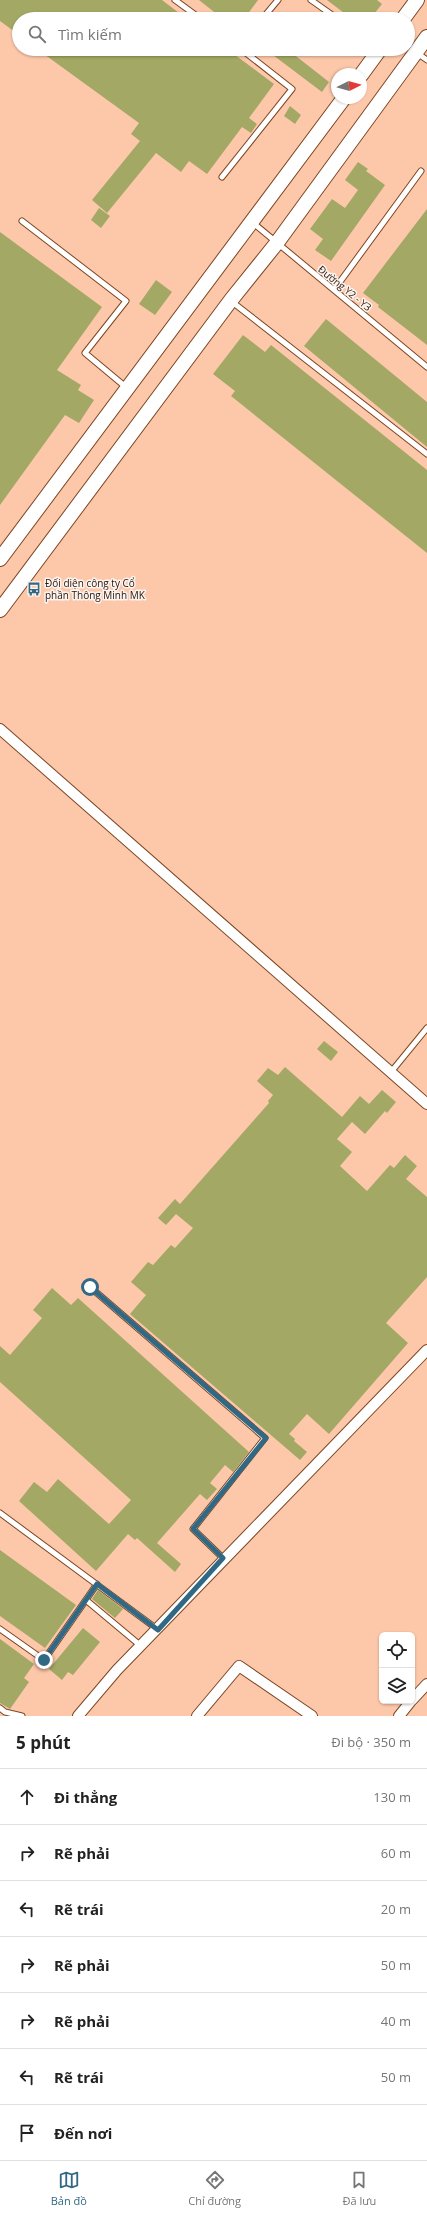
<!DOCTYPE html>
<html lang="vi">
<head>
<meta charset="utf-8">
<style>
  body { margin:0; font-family:"Open Sans",sans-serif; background:#f6f6f6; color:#222 }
  .controls { position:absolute; right:12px; bottom:12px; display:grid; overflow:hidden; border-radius:6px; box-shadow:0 1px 3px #0004 }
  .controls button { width:36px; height:36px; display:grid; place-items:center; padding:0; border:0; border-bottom:1px solid #e0e0e0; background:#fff; color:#222; font:20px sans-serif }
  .compass { position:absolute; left:331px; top:68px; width:36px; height:36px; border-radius:50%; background:#fff; box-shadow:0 1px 3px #0004; rotate:85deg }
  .stop { position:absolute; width:12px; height:12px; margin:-9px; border:3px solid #316883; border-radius:50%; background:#fff }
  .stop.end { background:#316883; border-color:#fff; box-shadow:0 1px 4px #0008 }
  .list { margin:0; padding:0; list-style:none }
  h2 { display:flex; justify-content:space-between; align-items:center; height:52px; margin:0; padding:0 16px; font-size:17px }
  h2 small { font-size:13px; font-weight:400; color:#767676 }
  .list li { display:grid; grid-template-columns:26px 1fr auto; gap:12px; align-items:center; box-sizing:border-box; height:56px; padding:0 16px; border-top:1px solid #e0e0e0 }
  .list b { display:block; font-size:15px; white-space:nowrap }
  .list em { font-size:13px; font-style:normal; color:#767676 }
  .icon { flex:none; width:22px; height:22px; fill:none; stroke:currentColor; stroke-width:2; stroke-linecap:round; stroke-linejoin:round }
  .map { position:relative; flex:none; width:427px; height:1716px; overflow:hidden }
  .search { position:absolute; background:#fff; box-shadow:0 1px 3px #0004; left:12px; right:12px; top:12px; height:44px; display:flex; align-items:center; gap:10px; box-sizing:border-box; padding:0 14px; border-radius:22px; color:#767676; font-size:15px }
  .sheet { height:444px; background:#fff }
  nav { display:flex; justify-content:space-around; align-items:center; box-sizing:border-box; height:56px; border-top:1px solid #e0e0e0; background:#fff; font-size:11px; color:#767676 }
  nav a { display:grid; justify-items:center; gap:2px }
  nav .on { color:#316883 }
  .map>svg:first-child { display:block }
</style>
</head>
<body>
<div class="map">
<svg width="427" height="1716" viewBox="0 0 427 1716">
  <rect width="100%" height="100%" fill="#fdc8aa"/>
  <!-- building -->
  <path fill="#a3a864" d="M0,0H162L187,19H19V35L0,21Z
    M199,0H258L244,19H223Z
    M327,0H377L382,4L370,19H352Z
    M37,49H227L274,84L249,118L257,124L251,133L242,127L207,174L189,161L181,172L156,153L107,213L92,200L140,141L131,134L139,123Z
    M265,49H287L329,82L322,92Z
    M290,106L301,115L295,124L284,116Z
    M358,162L368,169L366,171L385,185L331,261L315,250L323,239L310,229L332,199L345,208L358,190L345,180Z
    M99,208L110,216L101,228L91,220Z
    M427,209V345L378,307L379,305L363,293Z
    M0,232L102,307L57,370L81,385L78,390L94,400L79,423L65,415L0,505Z
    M156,280L172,292L155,315L139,304Z
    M326,319L427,402V447L304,346Z
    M243,335L265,352L271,345L427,470V553L231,396L235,391L213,374Z
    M324,1041L338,1052L331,1061L317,1049Z
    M285,1067L342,1117L360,1096L369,1104L382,1090L396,1102L387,1113L385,1111L365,1134L352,1122L337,1139L352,1152L340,1166L367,1191L390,1165L394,1168L405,1155L417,1166L406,1179L427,1197V1277L386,1323L408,1343L329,1434L307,1414L289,1434L295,1439L294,1441L307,1452L300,1460L130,1314L146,1295L131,1282L148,1262L153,1265L171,1245L175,1248L193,1228L176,1214L166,1225L158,1218L175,1199L180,1204L269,1103L268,1101L273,1095L257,1081L268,1068L278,1075Z
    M52,1288L71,1305L78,1298L249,1452L233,1472L225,1465L210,1483L217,1489L207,1500L200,1494L157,1543L181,1564L175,1572L137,1538L135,1540L128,1534L96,1571L19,1501L34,1482L47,1492L58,1479L109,1524L131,1500L0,1382V1346L10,1355L42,1318L33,1310Z
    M0,1550L76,1605L45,1648L0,1616Z
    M98,1590L123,1609L115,1618L92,1599Z
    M83,1628L100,1642L73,1675L68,1672L62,1680L49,1669Z
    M0,1639L34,1664L24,1678L29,1682L10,1709L0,1703Z"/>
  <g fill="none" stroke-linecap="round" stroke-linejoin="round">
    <!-- lane casing -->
    <g stroke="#7d4622" stroke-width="7">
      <path id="lane" d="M175,0L201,19
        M311,0L338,19
        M262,19L278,0
        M417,53L427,60
        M222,177L292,89L241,49
        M22,221L126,301L85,353L127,388
        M252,222L427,367
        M334,290L421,171
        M231,301L427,454
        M391,1072L427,1028
        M90,1287L265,1438L193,1529L223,1558
        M0,1513L157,1629
        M86,1600L141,1646
        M0,1629L44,1660L97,1584
        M0,1708L5,1712L22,1716"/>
    </g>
    <!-- street casing -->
    <g stroke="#7d4622" stroke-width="12">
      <path id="street" d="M0,729L427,1104
        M412,1700L427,1684
        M78,1716L117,1670L427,1350
        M197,1716L239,1666L312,1716
        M399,1716L411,1701"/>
    </g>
    <!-- secondary casing -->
    <g stroke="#7d4622" stroke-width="16">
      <path id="secondary" d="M403,19L417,0
        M361,75L380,49
        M0,559L344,98
        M0,610L231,300L276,244L427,37"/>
    </g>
    <!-- lane -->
    <use href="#lane" stroke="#fff" stroke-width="5"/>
    <!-- street -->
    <use href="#street" stroke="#fff" stroke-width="10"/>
    <!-- secondary -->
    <use href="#secondary" stroke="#fff" stroke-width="14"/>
  </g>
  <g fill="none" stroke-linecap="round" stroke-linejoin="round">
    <!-- route -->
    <path stroke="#316883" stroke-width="5" d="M44,1660L97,1584L158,1630L223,1558L193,1529L266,1438L90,1287"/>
  </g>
  <!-- icons -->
  <defs>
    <g id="bus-bare" transform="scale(1.08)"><path d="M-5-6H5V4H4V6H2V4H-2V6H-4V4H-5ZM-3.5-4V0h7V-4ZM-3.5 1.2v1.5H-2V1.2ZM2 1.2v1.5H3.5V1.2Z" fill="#316883" stroke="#fbf4f0" stroke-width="2.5" paint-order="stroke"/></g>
  </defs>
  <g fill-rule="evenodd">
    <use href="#bus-bare" x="34" y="589"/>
  </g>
  <g text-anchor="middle" stroke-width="3" stroke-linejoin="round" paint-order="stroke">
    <!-- street labels -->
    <g font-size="10" fill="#2a1305" stroke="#fbf4f0">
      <text transform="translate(345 288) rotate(39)" y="4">Đường Y2 - Y3</text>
    </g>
    <!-- poi labels -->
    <g font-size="10" fill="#2a1305" stroke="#fbf4f0" text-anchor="start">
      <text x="45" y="587">Đối diện công ty Cổ<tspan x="45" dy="12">phần Thông Minh MK</tspan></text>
    </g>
  </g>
</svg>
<div class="controls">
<button><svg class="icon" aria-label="locate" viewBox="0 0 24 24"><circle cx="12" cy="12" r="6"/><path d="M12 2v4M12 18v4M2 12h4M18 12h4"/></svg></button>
<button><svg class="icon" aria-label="layers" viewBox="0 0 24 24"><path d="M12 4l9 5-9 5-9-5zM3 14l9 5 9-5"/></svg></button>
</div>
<svg class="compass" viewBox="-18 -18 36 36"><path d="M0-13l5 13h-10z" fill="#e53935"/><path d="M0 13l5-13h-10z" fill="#767676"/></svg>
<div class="stop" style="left:90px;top:1287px"></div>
<div class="stop end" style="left:44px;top:1660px"></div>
<div class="search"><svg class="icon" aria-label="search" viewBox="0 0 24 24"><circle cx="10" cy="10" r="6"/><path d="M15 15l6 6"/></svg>Tìm kiếm</div>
</div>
<section class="sheet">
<h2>5 phút<small>Đi bộ · 350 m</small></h2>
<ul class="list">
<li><svg class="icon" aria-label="ahead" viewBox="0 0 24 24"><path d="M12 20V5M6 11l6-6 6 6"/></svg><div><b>Đi thẳng</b></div><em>130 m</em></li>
<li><svg class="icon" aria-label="right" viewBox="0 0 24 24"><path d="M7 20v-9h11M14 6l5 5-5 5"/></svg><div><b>Rẽ phải</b></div><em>60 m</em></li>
<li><svg class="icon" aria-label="left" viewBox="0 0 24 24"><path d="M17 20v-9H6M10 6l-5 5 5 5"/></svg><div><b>Rẽ trái</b></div><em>20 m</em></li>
<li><svg class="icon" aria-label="right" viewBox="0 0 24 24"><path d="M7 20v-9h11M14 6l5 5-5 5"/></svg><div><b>Rẽ phải</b></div><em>50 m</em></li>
<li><svg class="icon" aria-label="right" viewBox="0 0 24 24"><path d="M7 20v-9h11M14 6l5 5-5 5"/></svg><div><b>Rẽ phải</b></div><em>40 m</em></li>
<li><svg class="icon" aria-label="left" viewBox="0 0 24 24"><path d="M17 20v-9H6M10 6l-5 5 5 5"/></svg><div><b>Rẽ trái</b></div><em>50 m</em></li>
<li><svg class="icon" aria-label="arrive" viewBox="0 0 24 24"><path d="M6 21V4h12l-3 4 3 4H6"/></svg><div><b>Đến nơi</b></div></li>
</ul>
</section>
<nav>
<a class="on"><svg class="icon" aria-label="map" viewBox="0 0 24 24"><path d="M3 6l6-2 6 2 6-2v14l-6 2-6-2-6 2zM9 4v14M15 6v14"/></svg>Bản đồ</a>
<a><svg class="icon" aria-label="directions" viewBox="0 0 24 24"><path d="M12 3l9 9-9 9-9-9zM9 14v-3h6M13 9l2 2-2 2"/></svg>Chỉ đường</a>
<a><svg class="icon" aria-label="saved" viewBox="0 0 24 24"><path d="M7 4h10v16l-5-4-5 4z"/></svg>Đã lưu</a>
</nav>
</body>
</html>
